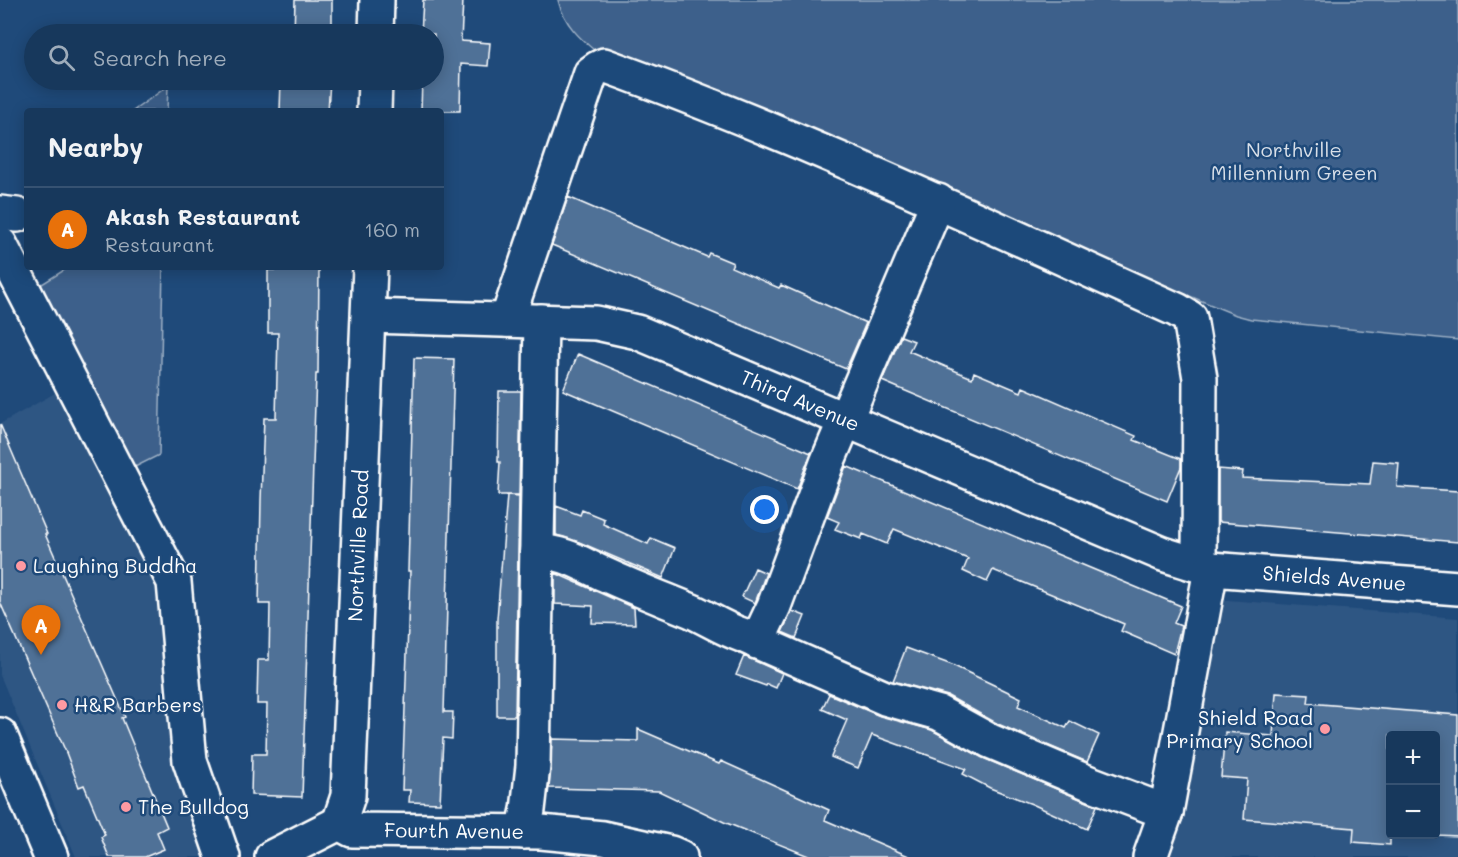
<!DOCTYPE html>
<html lang="en">
<head>
<meta charset="utf-8">
<style>
  body { margin:0; font-family:Mali,sans-serif; background:#203f62; color:#f1f3f6 }
  .controls { position:absolute; right:18px; bottom:18px; display:grid; overflow:hidden; border-radius:6px; box-shadow:0 3px 15px #0003 }
  .controls button { width:54px; height:54px; display:grid; place-items:center; padding:0; border:0; border-bottom:2px solid #365272; background:#17385c; color:#f1f3f6; font:30px sans-serif }
  .you { position:absolute; left:765px; top:510px; width:21px; height:21px; margin:-15px; border:4px solid #fff; border-radius:50%; background:#1a73e8; box-shadow:0 0 0 9px #1a73e833 }
  .badge { display:grid; place-items:center; width:39px; height:39px; border-radius:50%; background:#8c9099; color:#fff; font-size:20px; font-weight:700 }
  .pin { position:absolute; translate:-50% -50px; filter:drop-shadow(0 2px 3px #0008) }
  .pin::after { content:''; position:absolute; top:32px; width:21px; height:18px; background:inherit; clip-path:polygon(0 0,100% 0,50% 100%) }
  .list { margin:0; padding:0; list-style:none }
  h2 { display:flex; justify-content:space-between; align-items:center; height:78px; margin:0; padding:0 24px; font-size:26px }
  h2 small { font-size:20px; font-weight:400; color:#9eacbb }
  .list li { display:grid; grid-template-columns:39px 1fr auto; gap:18px; align-items:center; box-sizing:border-box; height:84px; padding:0 24px; border-top:2px solid #365272 }
  .list b { display:block; font-size:22px; white-space:nowrap }
  .list p { margin:0; font-size:20px; white-space:nowrap; color:#9eacbb }
  .list em { font-size:20px; font-style:normal; color:#9eacbb }
  .icon { flex:none; width:33px; height:33px; fill:none; stroke:currentColor; stroke-width:2; stroke-linecap:round; stroke-linejoin:round }
  .map { position:relative; flex:none; width:1458px; height:857px; overflow:hidden }
  .search { position:absolute; background:#17385c; box-shadow:0 3px 15px #0003; left:24px; top:24px; width:420px; height:66px; display:flex; align-items:center; gap:15px; box-sizing:border-box; padding:0 21px; border-radius:33px; color:#9eacbb; font-size:22px }
  .panel { position:absolute; background:#17385c; box-shadow:0 3px 15px #0003; left:24px; top:108px; width:420px; height:162px; border-radius:6px }
  .map>svg:first-child { display:block }
</style>
</head>
<body>
<div class="map">
<svg width="1458" height="857" viewBox="0 0 1458 857">
  <rect width="100%" height="100%" fill="#1f4a7a"/>
  <filter id="ink" filterUnits="userSpaceOnUse"><feTurbulence type="fractalNoise" baseFrequency=".0167" numOctaves="2"/><feDisplacementMap in="SourceGraphic" scale="12" xChannelSelector="R" yChannelSelector="G"/><feConvolveMatrix kernelMatrix="1 2 1 2 8 2 1 2 1" color-interpolation-filters="sRGB"/></filter>
  <g filter="url(#ink)">
    <!-- built -->
    <path fill="#2e5683" fill-rule="evenodd" d="M64,388L166,579L216,857H76L0,675V424Z
      M1214,599L1458,618V857H1166ZM1390,736H1436V834H1390Z"/>
    <!-- green -->
    <path fill="#3c618b" stroke="#9eb0c5" stroke-width="1.5" d="M558,0H1458V340L1251,319L1236,315L599,54C580,39 564,24 558,0Z
      M168,86L167,111H133Z
      M69,267H163L159,455L125,472L34,289Z"/>
    <!-- building -->
    <path fill="#507197" stroke="#fff" stroke-width="1.5" d="M295,0H332V34H294Z
      M423,0H463L461,41L490,43L488,66L461,64L460,111H421L422,80H434V34H421Z
      M281,80H330L328,111H280Z
      M568,197L707,257L709,253L733,263L731,267L779,288L781,285L866,323L846,369L552,245Z
      M280,267H319L318,374H316L302,797L251,795L252,754H266L267,704H257L258,660H269L270,604H259L261,500L264,418H276L278,333H268V270H280Z
      M901,336L914,341L909,351L972,378L974,372L1021,392L1023,387L1136,436L1134,440L1181,459V467L1167,501L882,381Z
      M578,354L811,453L797,489L563,390Z
      M414,358L454,359L444,712H453L452,739L443,738L440,803L409,802L410,790H402L410,571H408Z
      M499,391H521L519,495H498L500,462H498Z
      M0,424L47,534H45L125,717L122,718L167,827L157,832L164,849L145,857H109L101,837L105,835L84,785L79,787L65,750L0,602Z
      M1373,461L1399,463L1397,487L1458,491V542L1218,522V469L1243,471L1242,478L1370,484Z
      M846,466L1181,606L1174,623L1181,626L1174,654L1121,631L1124,624L993,570L987,582L963,571L968,559L894,529L887,544L863,534L861,539L835,529L839,522L827,517Z
      M507,495L519,496L515,716H497V619Z
      M556,506L580,515L582,510L604,519L603,524L648,544L651,538L675,548L663,578L579,542L556,535Z
      M755,568L766,573L755,603L742,597Z
      M555,573L634,608L635,624L592,623L593,606L555,604Z
      M792,611L805,616L796,638L782,632Z
      M906,648L952,665L1021,698L1018,706L1066,728L1070,721L1099,735L1087,762L998,724L948,696L893,681Z
      M744,656L782,673L776,688L767,684L766,686L736,675Z
      M1276,693L1309,695L1308,703L1458,715V836L1436,835V735H1390V845L1353,842L1354,828L1244,819L1247,779L1221,777L1225,732L1273,736Z
      M829,694L880,716L932,730L983,758L1097,806L1087,829L1032,804L990,788L963,774L966,769L872,735L858,768L831,757L847,720L822,709Z
      M638,729L719,764L721,761L829,810L825,820L911,857H811L724,822L659,791L549,788L552,739L638,741Z"/>
    <g fill="none" stroke-linecap="round" stroke-linejoin="round">
      <!-- minor casing -->
      <g stroke="#fff" stroke-width="38">
        <g id="minor">
          <path d="M376,34L377,0"/>
          <path d="M374,111L375,80"/>
          <path d="M0,213L17,215"/>
          <path d="M0,244L174,582L190,761L223,857"/>
          <path id="s1" d="M369,316L596,323L637,332L1163,554L1211,569L1458,588"/>
          <path d="M507,320L591,73L598,68L604,65C800,136 988,225 1177,310L1190,318L1200,378L1199,565"/>
          <path d="M537,551C567,553 579,563 606,575C634,588 663,599 692,611C709,619 724,629 742,635L885,698L939,713L990,741L1087,782L1166,812L1211,569"/>
          <path d="M757,642L774,606L827,463L938,201"/>
          <path d="M0,735L51,857"/>
          <path id="s2" d="M339,823L348,796L370,267"/>
          <path d="M523,832L528,810L533,766L541,321"/>
          <path id="s3" d="M272,857L339,823L352,830L541,832L603,838L671,853L680,857"/>
          <path d="M1150,857L1166,812"/>
        </g>
      </g>
      <!-- minor -->
      <use href="#minor" stroke="#1f4a7a" stroke-width="33"/>
    </g>
  </g>
  <!-- markers -->
  <g fill="#ff9aa2" stroke="#1f4a7a" stroke-width="2">
    <circle cx="21" cy="566" r="6"/>
    <circle cx="62" cy="705" r="6"/>
    <circle cx="1325" cy="729" r="6"/>
    <circle cx="126" cy="807" r="6"/>
  </g>
  <g text-anchor="middle" stroke-width="5" stroke-linejoin="round" paint-order="stroke">
    <!-- park labels -->
    <g font-size="20" fill="#d8dfe8" stroke="#1f4a7a">
      <text x="1294" y="157">Northville<tspan x="1294" dy="23">Millennium Green</tspan></text>
    </g>
    <!-- street labels -->
    <g font-size="20" fill="#fff" stroke="#1f4a7a">
      <text dy="7" stroke="none"><textPath href="#s1" startOffset="446">Third Avenue</textPath></text>
      <text dy="7" stroke="none"><textPath href="#s2" startOffset="279">Northville Road</textPath></text>
      <text dy="7" stroke="none"><textPath href="#s1" startOffset="1014">Shields Avenue</textPath></text>
      <text dy="7" stroke="none"><textPath href="#s3" startOffset="192">Fourth Avenue</textPath></text>
    </g>
    <!-- poi labels -->
    <g font-size="20" fill="#fff" stroke="#1f4a7a" text-anchor="start">
      <text x="33" y="573">Laughing Buddha</text>
      <text x="74" y="712">H&amp;R Barbers</text>
      <text x="1313" y="725" text-anchor="end">Shield Road<tspan x="1313" dy="23">Primary School</tspan></text>
      <text x="138" y="814">The Bulldog</text>
    </g>
  </g>
</svg>
<div class="controls">
<button>+</button>
<button>−</button>
</div>
<div class="you"></div>
<div class="pin badge" style="left:41px;top:655px;background:#e8710a">A</div>
<div class="search"><svg class="icon" aria-label="search" viewBox="0 0 24 24"><circle cx="10" cy="10" r="6"/><path d="M15 15l6 6"/></svg>Search here</div>
<section class="panel">
<h2>Nearby<small></small></h2>
<ul class="list">
<li><span class="badge" style="background:#e8710a">A</span><div><b>Akash Restaurant</b><p>Restaurant</p></div><em>160 m</em></li>
</ul>
</section>
</div>
</body>
</html>
